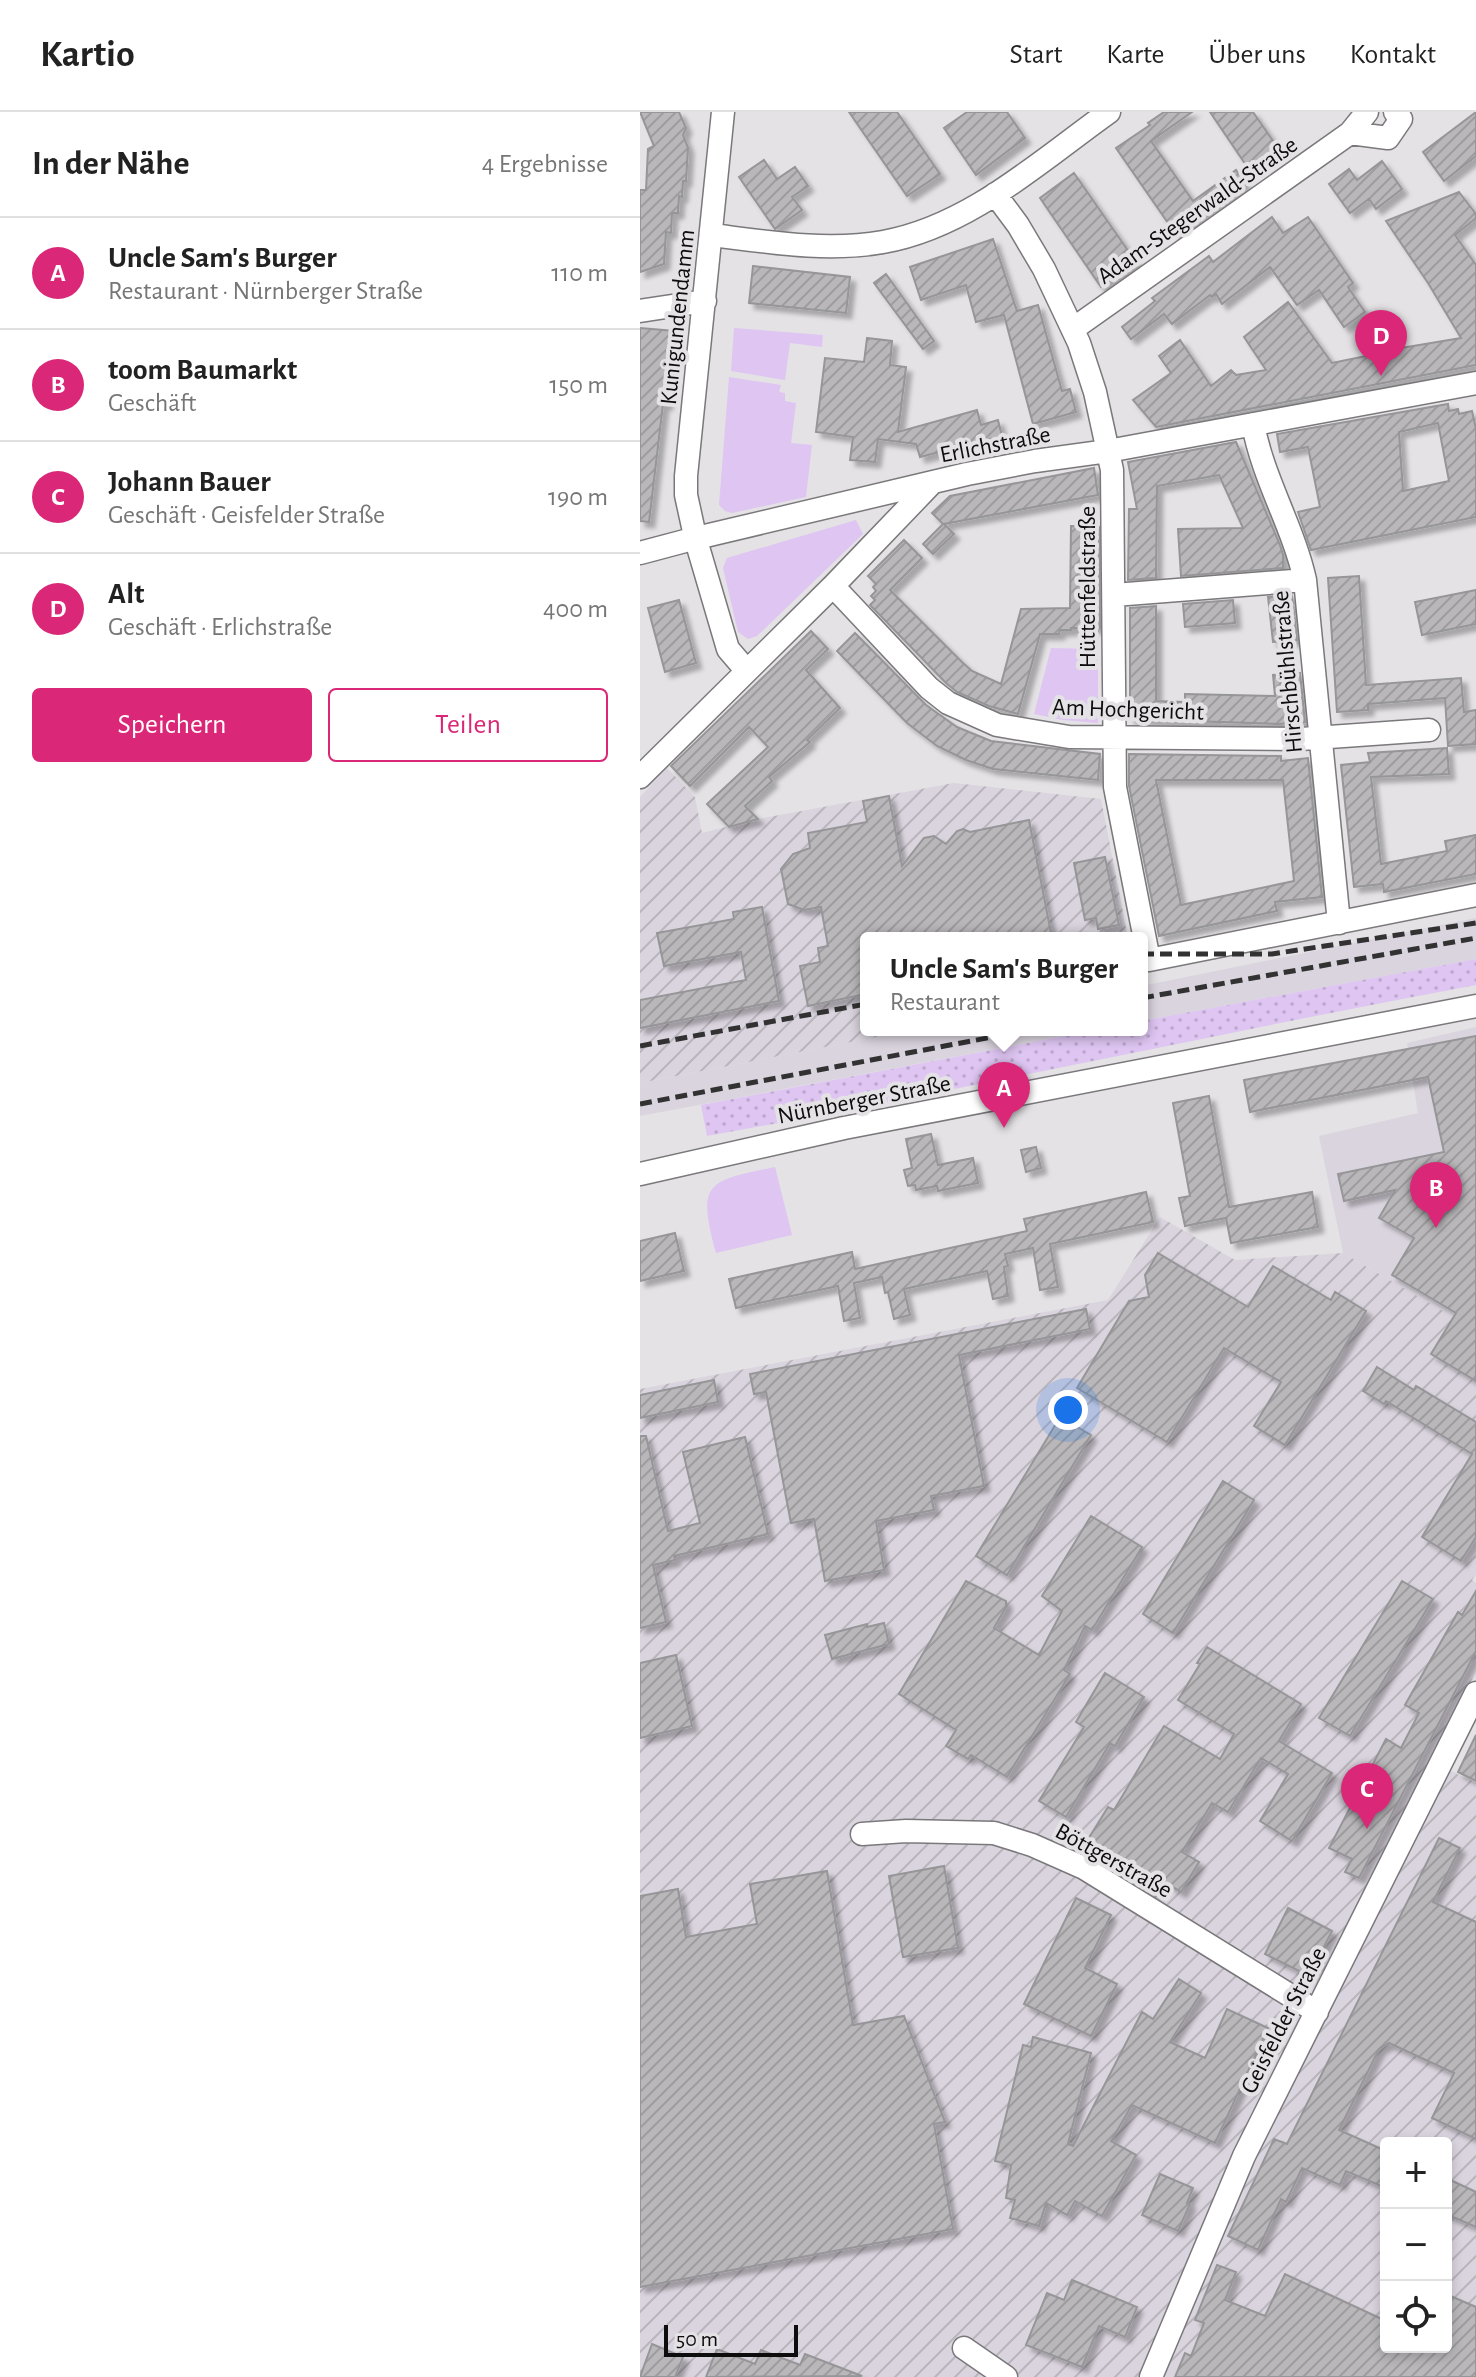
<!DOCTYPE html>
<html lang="de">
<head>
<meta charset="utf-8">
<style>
  body { margin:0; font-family:"Alegreya Sans",sans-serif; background:#f6f6f6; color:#222 }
  .controls { position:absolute; right:24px; bottom:24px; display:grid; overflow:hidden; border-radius:8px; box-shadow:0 4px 12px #0003 }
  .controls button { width:72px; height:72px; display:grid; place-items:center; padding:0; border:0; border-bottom:2px solid #e0e0e0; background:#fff; color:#222; font:40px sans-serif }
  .scale { position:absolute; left:24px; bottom:20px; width:134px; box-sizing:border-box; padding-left:8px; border:4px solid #0e0d0e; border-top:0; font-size:22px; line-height:28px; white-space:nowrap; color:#0e0d0e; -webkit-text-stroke:6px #e4e2e5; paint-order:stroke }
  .you { position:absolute; left:428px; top:1298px; width:28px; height:28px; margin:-20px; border:6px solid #fff; border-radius:50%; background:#1a73e8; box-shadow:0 0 0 12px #1a73e833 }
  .badge { display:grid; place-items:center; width:52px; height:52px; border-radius:50%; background:#db2777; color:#fff; font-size:26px; font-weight:700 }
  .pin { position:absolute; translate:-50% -66px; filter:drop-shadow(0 2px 4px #0008) }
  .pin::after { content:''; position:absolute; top:42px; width:28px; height:24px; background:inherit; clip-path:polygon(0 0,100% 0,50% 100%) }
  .popup { position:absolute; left:220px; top:820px; width:288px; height:104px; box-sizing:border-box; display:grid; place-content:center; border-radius:8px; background:#fff; filter:drop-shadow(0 2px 6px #0005); font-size:26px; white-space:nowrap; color:#767676 }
  .popup b { font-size:30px; color:#222 }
  .popup::after { content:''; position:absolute; left:50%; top:100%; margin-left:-16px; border:16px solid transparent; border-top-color:#fff }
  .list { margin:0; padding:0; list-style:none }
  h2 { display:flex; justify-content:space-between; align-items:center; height:104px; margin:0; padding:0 32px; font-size:34px }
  h2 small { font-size:26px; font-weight:400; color:#767676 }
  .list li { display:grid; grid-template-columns:52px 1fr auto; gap:24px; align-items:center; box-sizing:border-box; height:112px; padding:0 32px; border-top:2px solid #e0e0e0 }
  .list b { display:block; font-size:30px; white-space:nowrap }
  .list p { margin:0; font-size:26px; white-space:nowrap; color:#767676 }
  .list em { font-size:26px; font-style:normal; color:#767676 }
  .actions { display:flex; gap:16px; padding:24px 32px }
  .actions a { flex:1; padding:18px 0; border:2px solid #db2777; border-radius:8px; text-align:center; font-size:28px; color:#db2777 }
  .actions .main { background:#db2777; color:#fff }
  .icon { flex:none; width:44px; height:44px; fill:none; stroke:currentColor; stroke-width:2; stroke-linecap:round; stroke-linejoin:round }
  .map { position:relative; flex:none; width:836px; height:2265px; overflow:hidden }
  header { display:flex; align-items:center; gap:48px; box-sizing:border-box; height:112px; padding:0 40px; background:#fff; border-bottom:2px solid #e0e0e0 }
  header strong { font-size:38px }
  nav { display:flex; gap:44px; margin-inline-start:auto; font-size:28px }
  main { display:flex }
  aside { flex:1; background:#fff }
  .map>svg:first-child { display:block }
</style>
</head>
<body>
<header>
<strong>Kartio</strong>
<nav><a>Start</a><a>Karte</a><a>Über uns</a><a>Kontakt</a></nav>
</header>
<main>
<aside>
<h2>In der Nähe<small>4 Ergebnisse</small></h2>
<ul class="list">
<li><span class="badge">A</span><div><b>Uncle Sam's Burger</b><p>Restaurant · Nürnberger Straße</p></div><em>110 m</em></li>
<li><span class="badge">B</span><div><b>toom Baumarkt</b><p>Geschäft</p></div><em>150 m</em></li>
<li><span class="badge">C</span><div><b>Johann Bauer</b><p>Geschäft · Geisfelder Straße</p></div><em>190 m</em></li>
<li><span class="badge">D</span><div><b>Alt</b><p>Geschäft · Erlichstraße</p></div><em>400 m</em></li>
</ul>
<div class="actions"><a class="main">Speichern</a><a>Teilen</a></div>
</aside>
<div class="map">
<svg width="836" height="2265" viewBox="0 0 836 2265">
  <defs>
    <pattern id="industrial-furrows" width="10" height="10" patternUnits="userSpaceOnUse" patternTransform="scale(2)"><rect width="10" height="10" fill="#dad4de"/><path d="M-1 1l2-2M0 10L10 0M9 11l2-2" fill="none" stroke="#bab5bd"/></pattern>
    <pattern id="garden-dots" width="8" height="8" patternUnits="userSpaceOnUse" patternTransform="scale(2)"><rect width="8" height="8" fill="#dec5f2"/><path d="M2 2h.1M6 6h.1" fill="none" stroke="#bda8ce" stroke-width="1.8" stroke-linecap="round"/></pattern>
    <pattern id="building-hatch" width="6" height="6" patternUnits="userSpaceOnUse" patternTransform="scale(2)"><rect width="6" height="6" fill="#b9b7ba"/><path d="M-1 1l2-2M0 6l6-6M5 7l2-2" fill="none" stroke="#9e9c9f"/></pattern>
    <filter id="shadow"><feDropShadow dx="5.5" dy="5.5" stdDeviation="2" flood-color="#0004"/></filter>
  </defs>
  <rect width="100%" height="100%" fill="#e4e2e5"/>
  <!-- built -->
  <path fill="#dad4de" d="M836,806V847L502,909V874Z
    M836,915V1218L703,1141L679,1024L778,1001L767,931Z
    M273,918H457L0,1004V971Z"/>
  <!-- industrial -->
  <path fill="url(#industrial-furrows)" fill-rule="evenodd" d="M27,656L55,685L62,721L118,707L314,671L461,687L488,826H226V918H273L0,971V685Z
    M520,1105L595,1148L703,1141L836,1218V1462L832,1468L836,1471V1560L789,1648L836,1671V2265H0V1277L468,1188ZM746,2031H806V2235H746Z"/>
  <!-- green -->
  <path fill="#dec5f2" d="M94,216L183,223L182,235L150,231L145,268L91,259Z
    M89,265L141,273L139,280L145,281V289L156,291L151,331L172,333L166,385L92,401L85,399L79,393Z
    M216,408L223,422L117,524L108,527L98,520L83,456L87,446Z
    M411,536L458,537V611L423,608L394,602Z
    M135,1055L152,1123L76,1141C56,1069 68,1069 135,1055Z"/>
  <!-- garden -->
  <path fill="url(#garden-dots)" d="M836,847V873C579,921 324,978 67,1024L61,993L457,918H502V909Z"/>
  <!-- building -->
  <path fill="url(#building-hatch)" stroke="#969598" stroke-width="2" fill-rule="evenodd" filter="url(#shadow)" d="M0,0H39L46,16L43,23L48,36L46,69H43L42,85L39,84L38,101H32L31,121L26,120L24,152L0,160V78H6L8,37L14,34Z
    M209,0H257L300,62L267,84Z
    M327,0H367L385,26L336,63L304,16Z
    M524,0H552L511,29L553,89L596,58L605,71L535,121L476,36L510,13L508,11Z
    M570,0H613L638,36L608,56Z
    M836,0V44L804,69L783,40Z
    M124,48L137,67L155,55L168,74L152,85L162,98L135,117L99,65Z
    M742,49L762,77L736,97L729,87L710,101L689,72L709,57L717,68Z
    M434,61L496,150L461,175L400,86Z
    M819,80L836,102V106L815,123L836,153V253L516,315L493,288L531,261L519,244L540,228L571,274L591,258L596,263L626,258L604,225L648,190L692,251L726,244L725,242L821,226L788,171L746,109Z
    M632,105L643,121L668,105L713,171L708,175L725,200L704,215L679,178L657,193L630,155L582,192L576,182L572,185L570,183L532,212L524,202L491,227L482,215L515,189L512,186L569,144L573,150Z
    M353,127L377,199L398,193L422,279L430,277L436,300L393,312L364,203L336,210L326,173L281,188L270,155Z
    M113,154L210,165L206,201L109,191Z
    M246,162L294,229L283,237L234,171Z
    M0,216L35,219L27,292H23L9,410L0,409Z
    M227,226L252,229L250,253L266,255L258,320L337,298L341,313L358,308L362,324L280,345L276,332L238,327L235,350L210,348L213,325L176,320L185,246L224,250Z
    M808,292L809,299L818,297L819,302L832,299L836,317V405L671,438L658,400L680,395L668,335L640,340L637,322ZM798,311L809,369L763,379L759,320Z
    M596,330L640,433L643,443V456L541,464L538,417L603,416L579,363L517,374L516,466L488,468L489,397H497L488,350Z
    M454,356L458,383L304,412L314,422L293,442L283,432L303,412L292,401L310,384Z
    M431,414L459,415L460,516H431V518H420L419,522H400L378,602L349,594L317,580L306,571L230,493L235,488L231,484L236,479L233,475L236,472L228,464L264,428L282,446L250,478L322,550L332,559L361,572L381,497L430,496Z
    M719,464L726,573L821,566L824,600L836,598V632L808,634L805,586L728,592V598L697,600L688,466Z
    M836,478V512L782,523L775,490Z
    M652,483L657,528L633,530L628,485Z
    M39,488L56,551L25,560L8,496Z
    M593,488L595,511L545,515L543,492Z
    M516,494V589L545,590V582L635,584L633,563L660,561L665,610L638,612L490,607V496Z
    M171,519L188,537L166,558L200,596L167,628L170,630L129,665L132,669L105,694L118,707L89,715L67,692L128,635L109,615L50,674L31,654Z
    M215,521L286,593L317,615L351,629L460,642L458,668L353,657L326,648L297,634L267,611L197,539Z
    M807,636L809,662L731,665L741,752L807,739L805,729L836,723V762L744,780L743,772L714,775L701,653L730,650L728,641Z
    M489,642L641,644V649L668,646L682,785L635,790L637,799L519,824L489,674ZM516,668H643L654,769L541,793Z
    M249,684L262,754L284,726L294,724L306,732L317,719L323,717L330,720L389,708L412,826H226V882L168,894L160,854L180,850L178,836L188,834L181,795L164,798L148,792L141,757L153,742L170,736L168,721L227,710L223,689Z
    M465,745L479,813L458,817L456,806L445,808L434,751Z
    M122,795L139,889L0,916V888L106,868L101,840L24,854L17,821L94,807L93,800Z
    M836,924V1269L791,1242L816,1201L752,1163L774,1126L739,1106L755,1078L704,1089L698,1062L804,1040L788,965L610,1000L604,968Z
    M569,984L589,1095L672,1080L678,1115L591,1131L586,1106L545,1114L539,1086L550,1084L533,991Z
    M291,1022L298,1053L333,1046L338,1071L298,1079L297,1074L276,1078L275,1073L268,1074L264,1058L272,1056L266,1027Z
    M396,1035L401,1056L386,1060L381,1038Z
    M506,1080L513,1110L410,1132L418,1175L400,1178L393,1136L365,1142L368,1154L364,1155L368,1184L353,1187L347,1159L264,1177L270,1203L254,1207L248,1180L245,1181L242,1165L214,1171L220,1206L204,1209L198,1174L96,1196L89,1167L212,1140L215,1157L387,1119L384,1107Z
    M35,1121L44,1159L0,1169V1129Z
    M518,1141L608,1195L633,1154L691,1188L695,1180L726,1199L645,1333L614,1314L641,1270L584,1236L527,1330L437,1276L489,1189L509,1185L505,1163Z
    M446,1197L450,1217L319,1243L344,1374L291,1384L294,1398L236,1409L244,1458L185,1469L174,1407L151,1411L126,1280L114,1282L110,1262Z
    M737,1255L774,1278L776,1274L836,1310V1425L821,1449L782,1425L832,1342L746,1289L744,1292L723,1279Z
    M74,1268L78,1290L0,1306V1283Z
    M420,1305L451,1323L367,1463L336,1444Z
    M0,1324H6L28,1419L60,1411L43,1340L105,1325L128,1422L34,1444L35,1448L13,1453L26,1510L0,1516Z
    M583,1369L614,1388L533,1521L503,1502Z
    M451,1404L502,1435L452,1518L445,1514L424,1558L430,1562L367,1665L331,1643L328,1647L306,1634L316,1618L259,1582L326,1469L366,1489V1495L354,1516L399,1543L422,1499L402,1484Z
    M762,1469L793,1487L710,1624L679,1606Z
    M836,1479V1539L719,1766L705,1760L712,1747L689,1736L746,1627L761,1636L779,1601L765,1593L818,1500L822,1503Z
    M244,1511L249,1532L192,1547L185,1523L227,1512V1515Z
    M567,1535L661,1592L639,1629L692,1661L652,1729L620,1709L648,1662L621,1646L588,1700L572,1691L542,1740L559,1750L541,1780L523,1769L516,1782L442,1737L468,1695L474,1698L524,1614L580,1647L594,1622L538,1588L560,1552L557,1551Z
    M36,1543L52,1614L0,1626V1551Z
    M465,1561L504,1585L475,1634L470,1631L426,1705L399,1689L444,1615L436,1610Z
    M836,1623V1669L818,1660Z
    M799,1726L820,1736L793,1790L836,1810V2027L792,2006L814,1961L749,1931L739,1937L699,2018L746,2039V2076L706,2059L700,2073L662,2056L646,2090L641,2087L618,2138L588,2124L634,2027L647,2032Z
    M304,1754L318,1836L263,1845L249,1764Z
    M187,1759L213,1913L264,1904L305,2010L294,2012L313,2117L0,2175V1784L38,1777L46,1825L117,1812L110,1772Z
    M436,1786L471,1803L445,1856L477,1872L451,1924L384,1892Z
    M648,1796L692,1819L669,1864L625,1842Z
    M539,1867L561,1881L530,1930L565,1946L587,1897L628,1916L575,2031L492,1993L471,2029L496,2043L462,2104L435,2089L427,2103L406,2091L399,2114L370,2106L375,2088L366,2086L371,2053L355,2049L383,1933L391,1935L393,1925L451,1941L428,2032L433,2034L502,1900L513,1907Z
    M520,2062L553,2076L547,2091L550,2092L538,2119L502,2103Z
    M806,2066L836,2080V2115L806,2102Z
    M577,2153L596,2160L585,2188L625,2204L645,2162L746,2209V2235H806V2182L836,2195V2265H535L545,2241L551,2244L564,2211L555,2208Z
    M432,2168L497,2195L485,2225L459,2214L442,2255L386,2233L407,2181L424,2188Z
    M12,2232L43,2245L35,2265H0Z
    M77,2237L115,2252L121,2238L160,2253L165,2242L222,2264L66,2265Z"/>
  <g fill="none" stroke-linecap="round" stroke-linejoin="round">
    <!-- minor casing -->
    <g stroke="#7a787b" stroke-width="25">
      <path id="minor" d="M710,21L748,26L761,7L755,0
        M355,82L378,113L404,157L439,231L455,280L472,358L475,675L509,848L836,783
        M72,123C128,130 187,140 243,130C329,115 400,49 469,0
        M0,199L65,189
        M433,217L710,21L727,0
        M613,312C623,367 653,414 665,468L699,811
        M53,415L46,383V364L83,0
        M65,424L327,362L395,349L468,339L836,271
        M58,435L88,537L106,558
        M0,441L45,429
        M193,474L289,576L308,591L357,613L429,625L661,627L789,618
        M474,483L665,468
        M0,665L193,474L290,373
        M0,1062L204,1016L836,894
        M222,1722L266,1719L354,1721L392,1733L444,1756L677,1900
        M324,2236L366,2265
        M511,2265L604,2044L836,1581"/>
    </g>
    <!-- minor -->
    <use href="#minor" stroke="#fff" stroke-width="22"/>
    <!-- rail -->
    <path stroke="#333233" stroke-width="5" stroke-dasharray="12 6" stroke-linecap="butt" d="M502,842H632L836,811
      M502,886L836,826
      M0,934L226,892
      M0,992L389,918"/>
  </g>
  <g text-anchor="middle" stroke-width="8" stroke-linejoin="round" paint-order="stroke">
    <!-- street labels -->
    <g font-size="24" fill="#0e0d0e" stroke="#e4e2e5">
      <text transform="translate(557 98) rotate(-35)" y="8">Adam-Stegerwald-Straße</text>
      <text transform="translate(37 205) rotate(-84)" y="8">Kunigundendamm</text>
      <text transform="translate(355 332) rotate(-11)" y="8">Erlichstraße</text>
      <text transform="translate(447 475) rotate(-90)" y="8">Hüttenfeldstraße</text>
      <text transform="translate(647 560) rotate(-95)" y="8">Hirschbühlstraße</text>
      <text transform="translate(488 597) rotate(2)" y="8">Am Hochgericht</text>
      <text transform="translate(224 987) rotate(-11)" y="8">Nürnberger Straße</text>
      <text transform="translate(474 1748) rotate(29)" y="8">Böttgerstraße</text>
      <text transform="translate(643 1908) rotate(-63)" y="8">Geisfelder Straße</text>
    </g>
  </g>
</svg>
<div class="controls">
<button>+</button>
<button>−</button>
<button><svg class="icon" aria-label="locate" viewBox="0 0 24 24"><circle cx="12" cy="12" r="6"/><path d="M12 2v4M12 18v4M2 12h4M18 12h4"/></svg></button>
</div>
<div class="scale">50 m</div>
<div class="you"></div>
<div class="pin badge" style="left:364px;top:1016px">A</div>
<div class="popup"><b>Uncle Sam's Burger</b>Restaurant</div>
<div class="pin badge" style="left:796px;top:1116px">B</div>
<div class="pin badge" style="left:727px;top:1717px">C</div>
<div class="pin badge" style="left:741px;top:264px">D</div>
</div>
</main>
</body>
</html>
